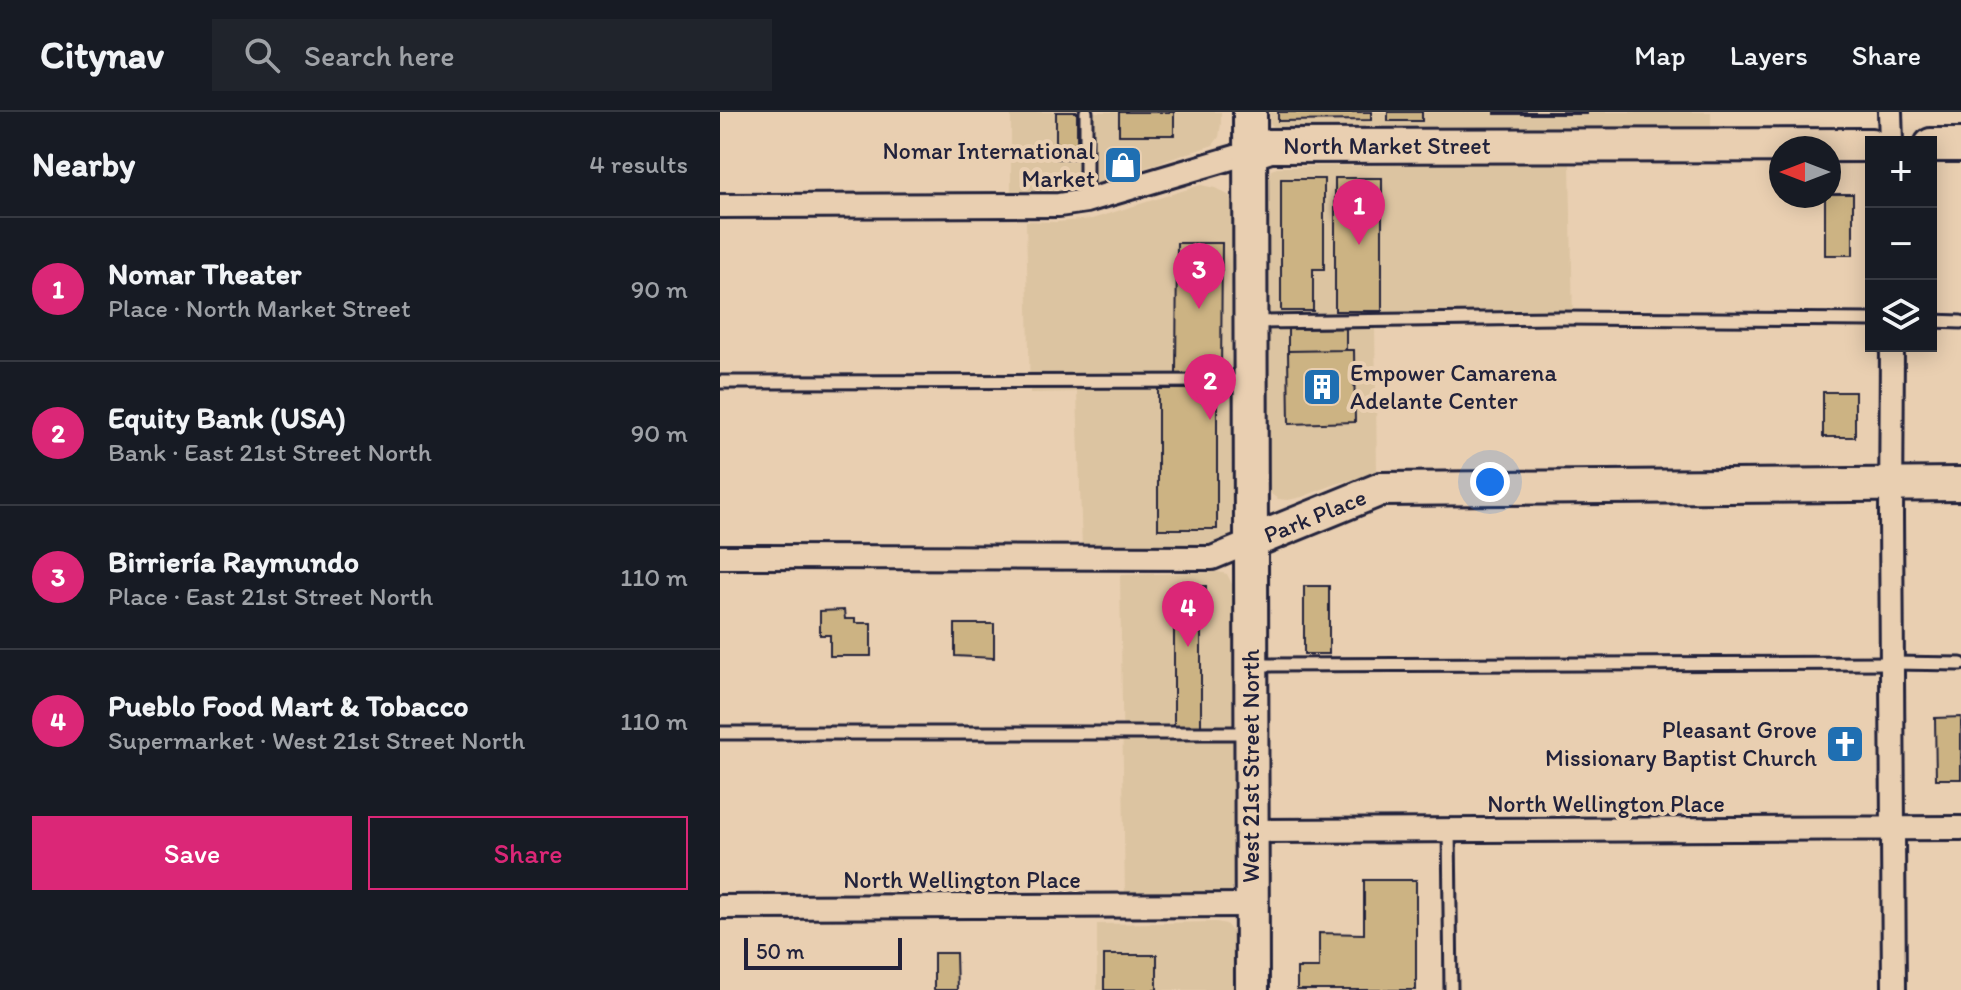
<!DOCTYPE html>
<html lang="en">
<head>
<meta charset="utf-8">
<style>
  body { margin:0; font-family:Itim,sans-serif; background:#20242c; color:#f1f3f6 }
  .controls { position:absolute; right:24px; top:24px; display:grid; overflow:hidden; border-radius:0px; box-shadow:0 4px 20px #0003 }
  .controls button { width:72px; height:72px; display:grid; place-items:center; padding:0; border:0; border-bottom:2px solid #363941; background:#171b24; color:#f1f3f6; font:40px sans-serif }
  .compass { position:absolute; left:1049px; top:24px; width:72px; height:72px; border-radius:50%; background:#171b24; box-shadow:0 4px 20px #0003; rotate:270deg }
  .scale { position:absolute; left:24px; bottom:20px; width:158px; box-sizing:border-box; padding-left:8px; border:4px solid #22223b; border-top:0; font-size:22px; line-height:28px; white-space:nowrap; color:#22223b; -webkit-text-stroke:6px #e9cfb1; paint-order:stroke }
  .you { position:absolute; left:770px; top:370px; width:28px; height:28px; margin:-20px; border:6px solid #fff; border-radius:50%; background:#1a73e8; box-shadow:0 0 0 12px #1a73e833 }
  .badge { display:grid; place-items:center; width:52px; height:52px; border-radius:50%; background:#db2777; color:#fff; font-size:26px; font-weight:700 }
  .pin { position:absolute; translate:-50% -66px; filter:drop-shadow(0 2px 4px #0008) }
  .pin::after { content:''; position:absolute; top:42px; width:28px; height:24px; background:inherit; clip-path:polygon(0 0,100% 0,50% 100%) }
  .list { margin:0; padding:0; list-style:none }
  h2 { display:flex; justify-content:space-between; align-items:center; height:104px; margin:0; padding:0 32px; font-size:34px }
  h2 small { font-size:26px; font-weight:400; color:#9ea1a6 }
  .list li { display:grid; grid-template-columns:52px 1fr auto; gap:24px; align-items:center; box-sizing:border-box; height:144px; padding:0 32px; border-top:2px solid #363941 }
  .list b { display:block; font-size:30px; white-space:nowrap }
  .list p { margin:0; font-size:26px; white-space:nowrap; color:#9ea1a6 }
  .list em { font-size:26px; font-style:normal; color:#9ea1a6 }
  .actions { display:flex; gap:16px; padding:24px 32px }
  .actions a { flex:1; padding:18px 0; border:2px solid #db2777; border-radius:0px; text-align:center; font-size:28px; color:#db2777 }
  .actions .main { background:#db2777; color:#fff }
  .icon { flex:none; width:44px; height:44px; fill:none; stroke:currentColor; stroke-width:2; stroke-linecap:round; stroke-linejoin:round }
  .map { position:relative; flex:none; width:1241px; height:878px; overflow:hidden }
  header { display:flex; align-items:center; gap:48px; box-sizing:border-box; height:112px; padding:0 40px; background:#171b24; border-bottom:2px solid #363941 }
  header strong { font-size:38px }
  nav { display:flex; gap:44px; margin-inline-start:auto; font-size:28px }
  .search { width:560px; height:72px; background:#20242c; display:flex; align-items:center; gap:20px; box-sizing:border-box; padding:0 28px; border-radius:0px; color:#9ea1a6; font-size:30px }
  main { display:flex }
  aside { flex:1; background:#171b24 }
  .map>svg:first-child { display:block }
</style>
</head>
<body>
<header>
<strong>Citynav</strong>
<div class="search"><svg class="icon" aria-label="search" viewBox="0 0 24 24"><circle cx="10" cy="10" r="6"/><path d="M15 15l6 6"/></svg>Search here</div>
<nav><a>Map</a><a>Layers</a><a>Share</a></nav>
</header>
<main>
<aside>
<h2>Nearby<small>4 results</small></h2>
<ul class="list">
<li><span class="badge">1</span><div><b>Nomar Theater</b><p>Place · North Market Street</p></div><em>90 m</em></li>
<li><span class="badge">2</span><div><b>Equity Bank (USA)</b><p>Bank · East 21st Street North</p></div><em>90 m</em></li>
<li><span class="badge">3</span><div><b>Birriería Raymundo</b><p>Place · East 21st Street North</p></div><em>110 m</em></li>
<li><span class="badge">4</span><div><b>Pueblo Food Mart &amp; Tobacco</b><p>Supermarket · West 21st Street North</p></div><em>110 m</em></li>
</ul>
<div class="actions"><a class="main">Save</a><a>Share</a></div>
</aside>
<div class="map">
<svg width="1241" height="878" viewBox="0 0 1241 878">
  <rect width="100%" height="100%" fill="#e9cfb1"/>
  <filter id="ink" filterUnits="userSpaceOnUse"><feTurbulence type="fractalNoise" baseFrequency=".0125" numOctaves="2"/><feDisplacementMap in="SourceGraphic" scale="16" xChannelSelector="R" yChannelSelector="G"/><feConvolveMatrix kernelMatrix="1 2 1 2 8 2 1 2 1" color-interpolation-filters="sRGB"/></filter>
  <g filter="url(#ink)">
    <!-- built -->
    <path fill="#dcc4a1" d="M291,0H361L362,64L359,75L351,78L291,84Z
      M373,0H501V11L499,25L493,33L373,73Z
      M550,0H991V20H563L556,17L550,11Z
      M850,50L853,211L655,213L657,361L616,372L582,385L568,388L558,387L551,382L547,372L545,359L549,66L551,58L560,55Z
      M481,73L495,76L510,84L515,103L511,421L508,430L498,435L362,437L357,280L310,281L306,109L336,110L372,107Z
      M498,460L507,462L513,474L514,769L511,779L499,782L405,785L400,463Z
      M496,810L506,812L514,822V878H377V812Z"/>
    <!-- building -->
    <path fill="#ccb383" stroke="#22223b" stroke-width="2" d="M336,0H357V47H336Z
      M399,0H454V23H399Z
      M558,0H651V8L558,9Z
      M668,0H702V9H668Z
      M775,0H867V2H775Z
      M615,66H662V199H615Z
      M561,67H604V157H593V199H561Z
      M1109,82H1133V143H1105V84H1109Z
      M457,131H502L501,263H456Z
      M626,216V238L568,239V217Z
      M626,238H634L635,310L569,312L568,239Z
      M438,277H497V417H438Z
      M1103,280H1135V325H1103Z
      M454,474H486V498H481V614H454Z
      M584,474H609V542H584Z
      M124,498L125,507H135V511H151V544H110V523H100V499Z
      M235,512H274V546L235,544Z
      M1241,605V667H1216L1215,606Z
      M644,768H696V878H577V856H599V821L644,822Z
      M214,841H236L237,878H214Z
      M384,843H437V878H384Z"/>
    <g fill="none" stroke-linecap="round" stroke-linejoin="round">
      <!-- lane casing -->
      <g stroke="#22223b" stroke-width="17">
        <path id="lane" d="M366,0V89
          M1211,209L1241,210
          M532,210L837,206L1151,208
          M0,270L527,269
          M536,553L1172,551L1241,552
          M0,621H531
          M729,718L731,878"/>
      </g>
      <!-- street casing -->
      <g stroke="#22223b" stroke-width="28">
        <path id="street" d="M1170,0L1171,30
          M0,94L339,93L366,89L532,40
          M1172,234L1171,403L1174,878
          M0,445L492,446L531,430
          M531,719L1241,716
          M0,795L532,793"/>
      </g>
      <!-- secondary casing -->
      <g stroke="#22223b" stroke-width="38">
        <path id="secondary" d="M530,0L532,878
          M1211,33H1241
          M532,40L550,34L1151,33
          M531,430L661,377L1241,372"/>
      </g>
      <!-- lane -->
      <use href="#lane" stroke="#e9cfb1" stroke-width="11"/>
      <!-- street -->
      <use href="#street" stroke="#e9cfb1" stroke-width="22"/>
      <!-- secondary -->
      <use href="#secondary" stroke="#e9cfb1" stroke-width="32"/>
    </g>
  </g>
  <!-- icons -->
  <defs>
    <g id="shop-square" transform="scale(2)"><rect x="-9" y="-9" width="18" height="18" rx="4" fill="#1f6fb2" stroke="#e9cfb1"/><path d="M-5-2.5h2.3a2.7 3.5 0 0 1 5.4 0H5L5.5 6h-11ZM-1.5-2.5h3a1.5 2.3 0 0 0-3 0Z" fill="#fff"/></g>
    <g id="building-square" transform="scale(2)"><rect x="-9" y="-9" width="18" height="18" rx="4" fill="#1f6fb2" stroke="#e9cfb1"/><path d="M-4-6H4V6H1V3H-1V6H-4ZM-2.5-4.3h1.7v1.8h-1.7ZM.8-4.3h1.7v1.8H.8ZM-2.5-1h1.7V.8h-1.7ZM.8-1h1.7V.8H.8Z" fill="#fff"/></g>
    <g id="church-square" transform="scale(2)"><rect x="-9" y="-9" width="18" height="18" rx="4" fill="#1f6fb2" stroke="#e9cfb1"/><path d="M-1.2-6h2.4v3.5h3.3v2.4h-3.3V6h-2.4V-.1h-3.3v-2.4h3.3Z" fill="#fff"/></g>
  </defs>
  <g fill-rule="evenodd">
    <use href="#shop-square" x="403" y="53"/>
    <use href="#building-square" x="602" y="275"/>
    <use href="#church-square" x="1125" y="632"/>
  </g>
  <g text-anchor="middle" stroke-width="8" stroke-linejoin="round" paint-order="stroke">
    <!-- street labels -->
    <g font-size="24" fill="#22223b" stroke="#e9cfb1">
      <text x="667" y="42">North Market Street</text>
      <text transform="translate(595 404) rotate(-22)" y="8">Park Place</text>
      <text transform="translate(531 654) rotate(-90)" y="8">West 21st Street North</text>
      <text x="886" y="700">North Wellington Place</text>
      <text x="242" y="776">North Wellington Place</text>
    </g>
    <!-- poi labels -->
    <g font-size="24" fill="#22223b" stroke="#e9cfb1" text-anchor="end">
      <text x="375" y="47">Nomar International<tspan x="375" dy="28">Market</tspan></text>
      <text x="630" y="269" text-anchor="start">Empower Camarena<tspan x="630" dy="28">Adelante Center</tspan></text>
      <text x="1097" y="626">Pleasant Grove<tspan x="1097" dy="28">Missionary Baptist Church</tspan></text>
    </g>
  </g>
</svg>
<div class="controls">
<button>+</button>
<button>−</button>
<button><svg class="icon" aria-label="layers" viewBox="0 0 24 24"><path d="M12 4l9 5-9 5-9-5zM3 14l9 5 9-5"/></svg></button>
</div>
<svg class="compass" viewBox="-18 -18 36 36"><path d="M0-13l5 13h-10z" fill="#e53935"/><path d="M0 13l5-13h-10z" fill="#9ea1a6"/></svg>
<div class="scale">50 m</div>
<div class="you"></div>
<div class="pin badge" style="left:639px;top:133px">1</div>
<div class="pin badge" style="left:490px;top:308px">2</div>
<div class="pin badge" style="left:479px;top:197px">3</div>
<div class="pin badge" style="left:468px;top:535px">4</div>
</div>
</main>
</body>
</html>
